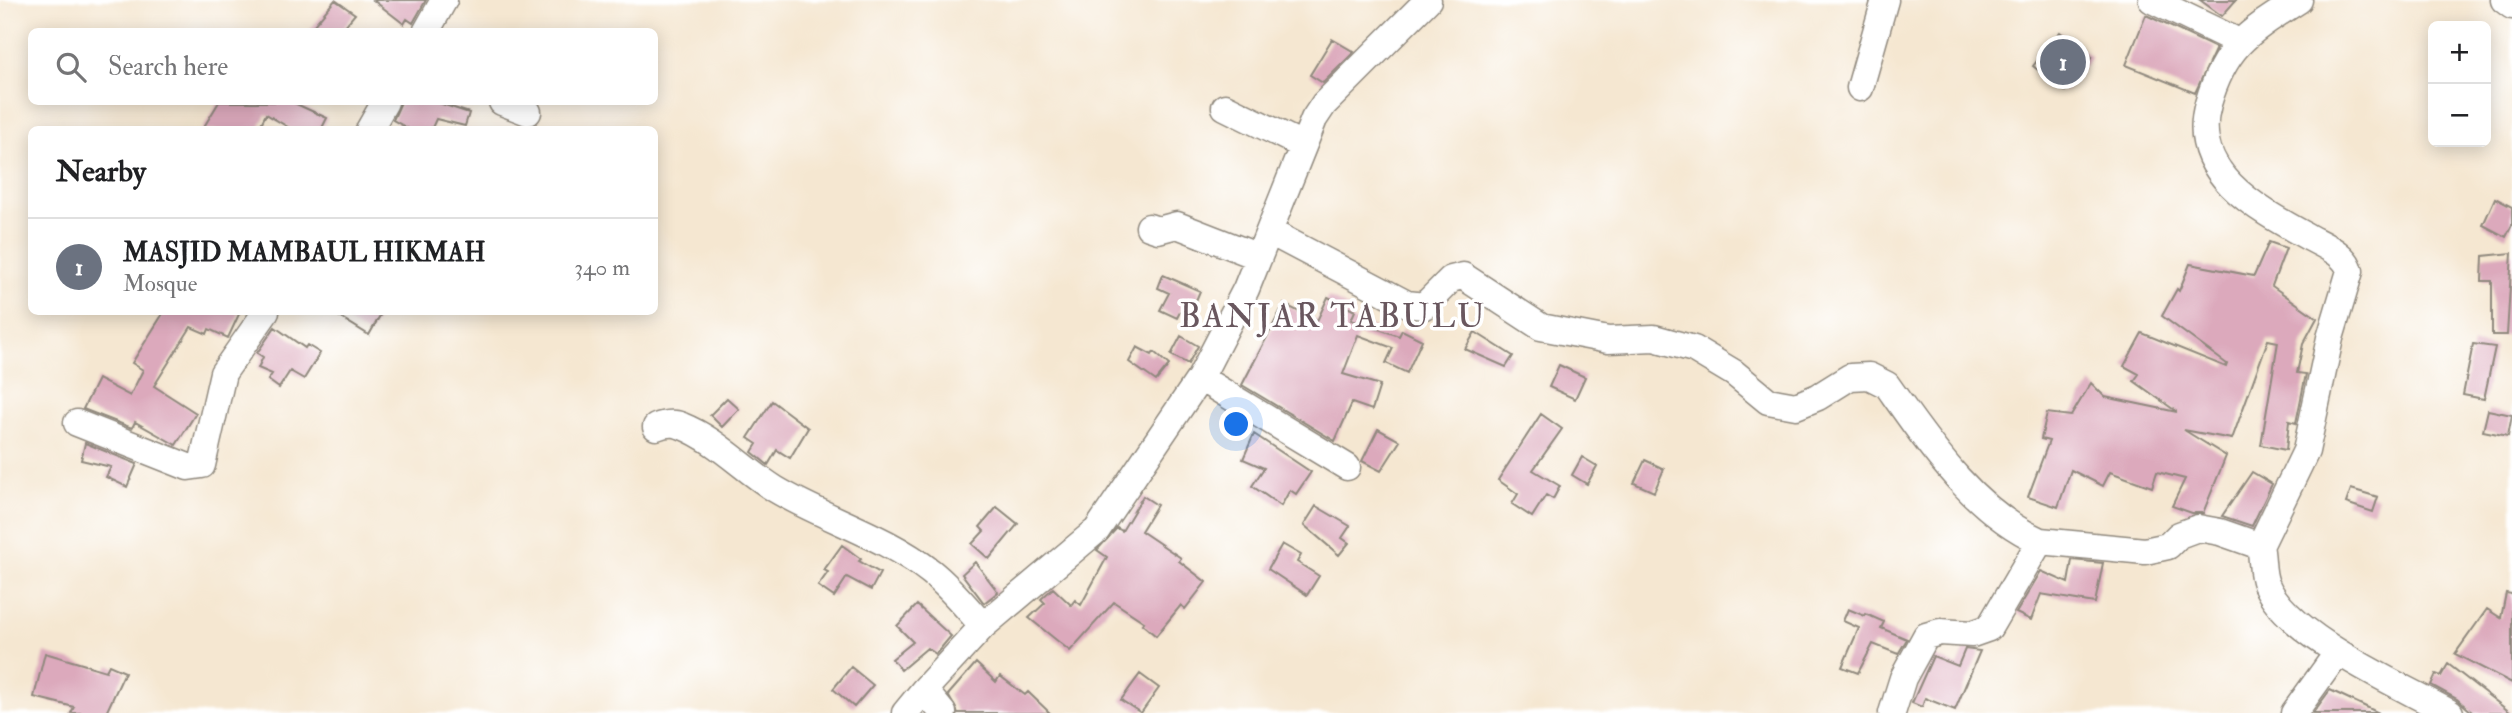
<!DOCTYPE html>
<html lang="en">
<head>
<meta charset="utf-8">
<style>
  body { margin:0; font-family:"IM FELL Double Pica",serif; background:#f2f2f2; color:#202124 }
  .controls { position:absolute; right:21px; top:21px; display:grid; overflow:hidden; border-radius:10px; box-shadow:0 4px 18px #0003 }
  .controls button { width:63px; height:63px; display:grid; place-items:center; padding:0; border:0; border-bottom:2px solid #e0e0e0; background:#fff; color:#202124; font:35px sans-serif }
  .you { position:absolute; left:1237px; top:425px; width:24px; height:24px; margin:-18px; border:5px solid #fff; border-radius:50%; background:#1a73e8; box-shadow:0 0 0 10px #1a73e833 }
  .badge { display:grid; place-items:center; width:46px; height:46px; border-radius:50%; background:#0f766e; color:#fff; font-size:23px; font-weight:700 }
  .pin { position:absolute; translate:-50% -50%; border:4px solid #fff; box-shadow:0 2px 7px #0006 }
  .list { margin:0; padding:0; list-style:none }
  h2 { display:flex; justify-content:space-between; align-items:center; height:91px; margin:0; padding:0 28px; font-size:30px }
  h2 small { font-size:23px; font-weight:400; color:#757577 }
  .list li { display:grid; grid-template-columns:46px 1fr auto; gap:21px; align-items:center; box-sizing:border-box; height:98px; padding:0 28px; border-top:2px solid #e0e0e0 }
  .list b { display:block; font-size:26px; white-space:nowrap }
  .list p { margin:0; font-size:23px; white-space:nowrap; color:#757577 }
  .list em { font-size:23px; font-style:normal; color:#757577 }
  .icon { flex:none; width:38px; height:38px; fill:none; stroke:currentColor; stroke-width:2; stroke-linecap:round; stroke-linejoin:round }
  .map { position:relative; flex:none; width:2512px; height:713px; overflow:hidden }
  .search { position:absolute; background:#fff; box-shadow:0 4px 18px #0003; left:28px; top:28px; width:630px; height:77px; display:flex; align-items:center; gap:18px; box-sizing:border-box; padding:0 24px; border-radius:10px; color:#757577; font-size:26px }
  .panel { position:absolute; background:#fff; box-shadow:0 4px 18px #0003; left:28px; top:126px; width:630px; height:189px; border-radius:10px }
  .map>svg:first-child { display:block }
</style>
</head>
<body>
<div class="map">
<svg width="2512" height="713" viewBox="0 0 2512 713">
  <rect width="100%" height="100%" fill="#fff"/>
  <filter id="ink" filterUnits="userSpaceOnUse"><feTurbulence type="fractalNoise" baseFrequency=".0143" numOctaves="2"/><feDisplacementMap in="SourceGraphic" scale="14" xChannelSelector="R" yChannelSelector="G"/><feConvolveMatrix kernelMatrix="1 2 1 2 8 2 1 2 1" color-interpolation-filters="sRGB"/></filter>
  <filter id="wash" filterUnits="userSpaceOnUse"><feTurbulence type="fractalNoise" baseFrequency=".00686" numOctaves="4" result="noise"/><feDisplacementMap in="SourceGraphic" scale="28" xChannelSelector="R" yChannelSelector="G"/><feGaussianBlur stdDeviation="1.57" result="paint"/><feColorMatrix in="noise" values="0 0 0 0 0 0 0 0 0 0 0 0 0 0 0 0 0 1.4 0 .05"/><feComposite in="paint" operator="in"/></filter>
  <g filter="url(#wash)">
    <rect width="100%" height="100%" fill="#f5e7d1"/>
    <g id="blocks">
      <!-- building -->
      <path fill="#dca9bc" d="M335,0L355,14L340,32H308Z
        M373,0H426L413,23L407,19L404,24Z
        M2200,0H2236L2222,16Z
        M2146,15L2216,48L2195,93L2126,65Z
        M2060,32L2092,57L2065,91L2033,66Z
        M1332,39L1354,52L1323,83L1310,75Z
        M219,102H292L327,118L321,130H293L266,114L258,130H202Z
        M401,102H436L469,113L465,126L436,119L431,130H411L393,120Z
        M2495,198L2512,207V225L2506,237L2483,225Z
        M2269,242L2286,248L2272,286L2317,318L2303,344L2297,373L2306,374L2296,423L2289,421L2286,450L2261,445L2278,342L2268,340L2232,439L2184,430L2226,456L2203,513H2192L2172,506L2185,479L2157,472L2152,487L2110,472L2103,486L2071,470L2058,507L2028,497L2049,441L2041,439L2047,413L2071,416L2091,383L2105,397L2177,412L2134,381L2139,374L2124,366L2142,333L2226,367L2227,364L2162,316L2177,289L2179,291L2190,264L2254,276Z
        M2512,253L2507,335H2492V281H2482L2483,256Z
        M1163,275L1200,291L1195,303L1186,300L1177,318L1160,310L1169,293L1158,288Z
        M1328,297L1355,311L1351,320L1399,336L1402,330L1422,340L1407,373L1386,363L1393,348L1358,335L1343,374L1380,385L1372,410L1352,403L1335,441L1242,385L1284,304L1317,321Z
        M164,312H240L228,338L209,329L207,334L191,327L154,386L196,413L176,445L135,422L132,428L83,409L98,379L130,396L143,370L132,363Z
        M332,312H382L369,335Z
        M275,327L305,348L307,345L320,353L304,379L290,371L279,388L268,380L272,374L258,368L263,357L257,353Z
        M1475,332L1513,356L1506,367L1465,349Z
        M1181,336L1198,346L1188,364L1171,355Z
        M2473,344L2495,347L2484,399L2463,395Z
        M1137,347L1152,355L1154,352L1169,365L1156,381L1129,362Z
        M1559,365L1585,377L1575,399L1549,387Z
        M727,398L739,409L722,427L710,415Z
        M772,401L808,428L790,458L777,450L768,465L752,452L757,444L748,438Z
        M2488,410L2512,415L2508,436L2483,431Z
        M1541,414L1562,429L1533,470L1560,486L1553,499L1546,495L1532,517L1512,504L1518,494L1498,480Z
        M1378,429L1400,441L1381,471L1362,461Z
        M1254,434L1311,472L1296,494L1290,490L1281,506L1252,486L1264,468L1243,459Z
        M85,443L137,464L127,487L106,477L111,467L81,460Z
        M1582,457L1597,466L1587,484L1572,475Z
        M1645,460L1664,469L1654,492L1634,483Z
        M2252,472L2272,484L2252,526L2222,516Z
        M2351,489L2378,497L2373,512L2346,503Z
        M1143,496L1157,505L1141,531L1181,558L1179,561L1206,582L1185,609L1181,605L1156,636L1142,624L1144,622L1114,602L1070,651L1029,618L1045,603L1041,599L1053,588L1071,605L1075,600L1081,605L1107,557L1097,550L1117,528L1122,531Z
        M1316,506L1350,526L1342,538L1349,543L1339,555L1304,525Z
        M997,507L1018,524L989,559L972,544L984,531L980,527Z
        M1282,544L1301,555L1297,562L1319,576L1307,595L1268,569Z
        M842,545L861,559L859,561L880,573L871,590L847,577L834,597L818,586L828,572L824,570Z
        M2072,560L2103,563L2095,603L2041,594L2031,620L2016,613L2041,571L2068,583Z
        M975,562L998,592L984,603L962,574Z
        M2506,593L2512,594V683L2455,654L2487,609L2501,618Z
        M917,605L951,636L936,654L927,648L901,670L892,659L913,642L897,626Z
        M1848,609L1865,616L1866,614L1884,622L1881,628L1907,639L1898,654L1873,644L1858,673L1842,667L1859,628L1843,621Z
        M1965,649L1980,651L1955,710L1925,698L1922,707L1912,703L1933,656L1958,666Z
        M45,653L106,671L109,665L125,672L106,713H71L74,707L34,697Z
        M976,663L996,682L1000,676L1025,695L1028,692L1050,713H958L948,695Z
        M2448,664L2511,713H2473L2457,699L2431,685L2436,674L2441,676Z
        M851,667L873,685L854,707L833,689Z
        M1140,674L1159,688L1141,713L1121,700Z
        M2330,690L2379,713H2313Z"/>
    </g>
  </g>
  <g filter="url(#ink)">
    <use href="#blocks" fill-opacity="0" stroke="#90897e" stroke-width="2"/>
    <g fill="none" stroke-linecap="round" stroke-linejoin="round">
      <!-- minor casing -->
      <g stroke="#90897e" stroke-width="29">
        <path id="minor" d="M2152,0L2239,42
          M2504,0L2512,6
          M426,32L444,0
          M1860,88L1885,0
          M502,102L528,112
          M1225,107L1302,145
          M369,130L385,102
          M1149,227L1158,230L1177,225L1259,257
          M1270,232L1407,304L1424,306L1451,279L1463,276L1541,327L1608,340L1654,338L1694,349L1734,373L1768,401L1796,406L1818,397L1850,377L1869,376L1887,385C1928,443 1973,511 2040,541
          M77,423L188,467L202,465L223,373L266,312
          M656,427C664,424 673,422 682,426C717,440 743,469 775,489C825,519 884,535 931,572C951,588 967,608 983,626L924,690L943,713
          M1347,467L1200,378L1246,289L1314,119L1324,104L1428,0
          M2260,546L2306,451L2330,338L2350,271C2346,254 2325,246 2310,238C2259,210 2188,173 2208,104C2225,45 2249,32 2299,0
          M983,626L1097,530L1200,378
          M905,713L924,690
          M1892,713L1903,678L1926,636L1940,632L1972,634L1989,628L2040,541L2145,551L2168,546L2179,535L2198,528L2220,532L2260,546C2263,558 2261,572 2266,584C2288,637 2400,685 2450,713
          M2294,713L2338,652"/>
      </g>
      <!-- minor -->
      <use href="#minor" stroke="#fff" stroke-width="26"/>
    </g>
  </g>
  <g text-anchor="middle" stroke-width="7" stroke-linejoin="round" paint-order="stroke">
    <!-- quarter labels -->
    <g font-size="33" letter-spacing="2" fill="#69575e" stroke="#fff">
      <text x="1333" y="327">BANJAR TABULU</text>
    </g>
  </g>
</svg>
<div class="controls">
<button>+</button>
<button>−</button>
</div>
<div class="you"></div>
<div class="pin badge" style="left:2063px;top:62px;background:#6b7280">1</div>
<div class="search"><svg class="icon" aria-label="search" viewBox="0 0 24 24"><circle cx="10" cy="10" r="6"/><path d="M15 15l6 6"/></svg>Search here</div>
<section class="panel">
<h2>Nearby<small></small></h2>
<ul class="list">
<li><span class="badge" style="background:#6b7280">1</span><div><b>MASJID MAMBAUL HIKMAH</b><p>Mosque</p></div><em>340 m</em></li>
</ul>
</section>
</div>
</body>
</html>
